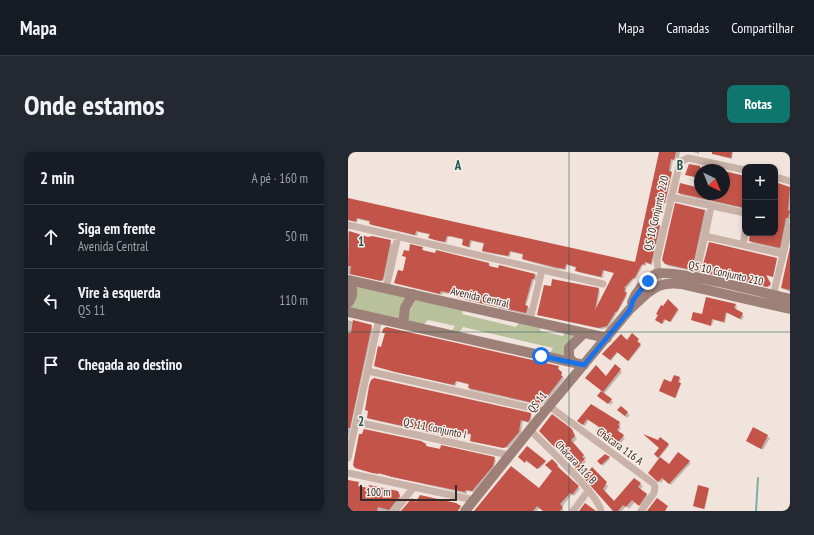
<!DOCTYPE html>
<html lang="pt">
<head>
<meta charset="utf-8">
<style>
  body { margin:0; font-family:"PT Sans Narrow",sans-serif; background:#242831; color:#f1f3f6 }
  .controls { position:absolute; right:12px; top:12px; display:grid; overflow:hidden; border-radius:8px; box-shadow:0 2px 6px #0003 }
  .controls button { width:36px; height:36px; display:grid; place-items:center; padding:0; border:0; border-bottom:1px solid #363941; background:#171b24; color:#f1f3f6; font:20px sans-serif }
  .compass { position:absolute; left:346px; top:12px; width:36px; height:36px; border-radius:50%; background:#171b24; box-shadow:0 2px 6px #0003; rotate:137deg }
  .scale { position:absolute; left:12px; bottom:10px; width:97px; box-sizing:border-box; padding-left:4px; border:2px solid #362a28; border-top:0; font-size:11px; line-height:14px; white-space:nowrap; color:#362a28; -webkit-text-stroke:3px #f9efe8; paint-order:stroke }
  .stop { position:absolute; width:12px; height:12px; margin:-9px; border:3px solid #1a73e8; border-radius:50%; background:#fff }
  .stop.end { background:#1a73e8; border-color:#fff; box-shadow:0 1px 4px #0008 }
  .list { margin:0; padding:0; list-style:none }
  h2 { display:flex; justify-content:space-between; align-items:center; height:52px; margin:0; padding:0 16px; font-size:17px }
  h2 small { font-size:13px; font-weight:400; color:#9ea1a6 }
  .list li { display:grid; grid-template-columns:26px 1fr auto; gap:12px; align-items:center; box-sizing:border-box; height:64px; padding:0 16px; border-top:1px solid #363941 }
  .list b { display:block; font-size:15px; white-space:nowrap }
  .list p { margin:0; font-size:13px; white-space:nowrap; color:#9ea1a6 }
  .list em { font-size:13px; font-style:normal; color:#9ea1a6 }
  .icon { flex:none; width:22px; height:22px; fill:none; stroke:currentColor; stroke-width:2; stroke-linecap:round; stroke-linejoin:round }
  .map { position:relative; flex:none; width:442px; height:359px; overflow:hidden; border-radius:8px }
  header { display:flex; align-items:center; gap:24px; box-sizing:border-box; height:56px; padding:0 20px; background:#171b24; border-bottom:1px solid #363941 }
  header strong { font-size:19px }
  nav { display:flex; gap:22px; margin-inline-start:auto; font-size:14px }
  .intro { display:flex; align-items:center; justify-content:space-between; box-sizing:border-box; height:96px; padding:0 24px }
  h1 { margin:0; font-size:28px }
  .button { padding:10px 18px; border-radius:8px; background:#0f766e; color:#fff; font-size:14px; font-weight:700 }
  main { display:flex; gap:24px; padding:0 24px }
  aside { flex:1; background:#171b24; border-radius:8px; box-shadow:0 2px 6px #0003 }
  .map>svg:first-child { display:block }
</style>
</head>
<body>
<header>
<strong>Mapa</strong>
<nav><a>Mapa</a><a>Camadas</a><a>Compartilhar</a></nav>
</header>
<div class="intro"><h1>Onde estamos</h1><a class="button">Rotas</a></div>
<main>
<aside>
<h2>2 min<small>A pé · 160 m</small></h2>
<ul class="list">
<li><svg class="icon" aria-label="ahead" viewBox="0 0 24 24"><path d="M12 20V5M6 11l6-6 6 6"/></svg><div><b>Siga em frente</b><p>Avenida Central</p></div><em>50 m</em></li>
<li><svg class="icon" aria-label="left" viewBox="0 0 24 24"><path d="M17 20v-9H6M10 6l-5 5 5 5"/></svg><div><b>Vire à esquerda</b><p>QS 11</p></div><em>110 m</em></li>
<li><svg class="icon" aria-label="arrive" viewBox="0 0 24 24"><path d="M6 21V4h12l-3 4 3 4H6"/></svg><div><b>Chegada ao destino</b></div></li>
</ul>
</aside>
<div class="map">
<svg width="442" height="359" viewBox="0 0 442 359">
  <rect width="100%" height="100%" fill="#f1e4dc"/>
  <!-- green -->
  <path fill="#b9c09c" d="M9,133L58,145L51,168L3,157Z
    M67,148L116,157L114,162L168,175L171,171L193,174L192,179L215,184L218,179L228,182L219,194L216,203L202,201L205,196L115,175L111,181L104,179L107,174L80,168L75,173L57,169Z"/>
  <!-- shadow -->
  <path fill="#0003" d="M312,0H332L331,6H328L327,9L325,8L315,58H312L309,73L313,75L304,113L298,111V114L295,113L288,127L287,126L277,138L279,139L277,141L279,144L260,176L253,177L190,163L250,137L252,139L249,155L267,121L256,119L255,126L230,120L229,116L219,113L218,118L208,117L176,108V103L163,100L162,105L136,100L135,99L136,92L124,89L122,96L115,93L116,88L104,85H100L99,91L89,89L82,86L83,83L70,80L69,84L23,73L22,70L10,67L9,70L0,68V47L288,111Z
    M345,0H351V2Z
    M372,0H385L384,7L372,4Z
    M351,15L366,18H352V27L338,22Z
    M376,20L397,25V57L333,43L331,41L352,37V42H376Z
    M325,22V23L319,51H318Z
    M427,31L442,36V67L434,98L404,91L402,89L403,81H427Z
    M357,58L359,60L345,119L320,114L318,112Z
    M0,80L45,92L36,129L0,122Z
    M74,96L76,100L141,112L142,115L151,117L152,114L187,122L189,124L188,129L186,128L178,154L182,157L180,163L122,149L106,143L95,141L94,143L49,132L47,130L56,120L59,106L55,104Z
    M442,101V140L434,136Z
    M429,107L425,125L418,123L423,134L420,135L356,120Z
    M320,149L331,158L323,170L318,167L315,172L309,168Z
    M387,153L389,154L388,158L396,164L394,168L379,161L377,171L366,168L364,173L345,167Z
    M0,168L25,176L0,288Z
    M35,181L210,215L216,227L197,251L192,253L122,238L121,233L109,229L108,234L28,215L27,214L37,182Z
    M284,182L291,188L289,191L293,194L281,209L270,200L263,209L255,202L279,189Z
    M267,214L274,220L256,242L265,250L263,253L251,244L255,239L258,225Z
    M327,224L333,227L331,231L333,232L328,246L312,239L324,231Z
    M243,254L273,272L271,274L273,276L270,280L277,286L271,293L262,285L260,288L251,280L252,275L241,268L237,274L232,270Z
    M18,258L183,262L184,263L182,271L175,269L173,281L160,296L124,290L123,289L124,283L111,281L110,287L21,267L20,266L21,259Z
    M273,261H279L282,263L279,266Z
    M223,278L229,287L225,291L238,306L236,308L238,310L235,313L241,320L244,317L260,334L257,340L267,350L287,327L295,334L292,338L301,345L294,355L287,350L281,357L278,354L274,359H266L228,312L192,279Z
    M419,284L422,286L415,298L399,289Z
    M312,286L321,294L311,306L307,302L312,296L310,289Z
    M78,293L80,295L146,306L148,308L146,316L126,340L119,339V342L10,317L7,315Z
    M179,295L198,310L191,317L172,306Z
    M257,303L262,307L255,314L251,309Z
    M204,308L211,315L210,317L232,337L226,344L224,342L214,355L216,359H196L191,356L189,359H128L191,337L206,319Z
    M341,310L343,311L323,333L316,327L313,331L301,321L321,313Z
    M0,328L10,331L11,335L50,340L53,346L43,359H0Z
    M361,337L357,357L347,355V354Z"/>
  <g fill="none" stroke-linecap="round" stroke-linejoin="round">
    <!-- stream -->
    <path stroke="#7caea8" stroke-width="2" d="M408,359L410,326"/>
  </g>
  <!-- building -->
  <path fill="#c25449" d="M311,0H328L326,8L323,7L321,19L324,20L317,51L315,50L314,58L311,57L307,72L312,73L303,112L297,110L296,113L294,112L286,127L285,126L276,136L278,137L276,139L279,141L269,160L268,159L259,174L251,176L189,163L196,133L203,134L204,127L251,136L247,158L266,121L255,118L253,125L227,119L228,115L218,112L217,117L206,115L174,107L175,102L162,99L160,104L134,99L136,91L122,88L121,95L114,93L115,87L102,84H99L97,90L87,88L80,86L82,82L68,79L67,83L21,72L22,69L9,66L8,70L0,68V46L287,110Z
    M364,0H384L383,6L364,2Z
    M341,12L352,14V26L337,23Z
    M376,19L397,24V56L330,41L332,31L352,36V42H376Z
    M427,30L442,35L440,58L442,59L440,66H438L432,96L401,89L402,81H427Z
    M327,51L357,58L344,118L317,112L314,108Z
    M1,79L20,85L24,84L43,88L35,127L33,129L2,122L3,114H0Z
    M361,90L429,106L425,125L418,123L423,132L419,135L353,120Z
    M62,92L75,95L74,98L87,101L88,98L141,111V114L150,116L151,113L187,122L186,127H184L177,153L180,154L178,161L119,148L106,144V142L93,139L92,142L46,131L50,118L55,119L58,105L54,104L56,98L61,99Z
    M442,95V138L433,136Z
    M358,145L388,152L386,156L395,161L392,167L378,160L376,170L364,167L363,174L343,168L345,160L354,162Z
    M320,147L330,157L322,170L316,167L314,172L307,168L310,163L308,162L313,153L315,154Z
    M5,168L24,173L2,276H0V181H3Z
    M38,175L211,214L210,217L214,220L213,224H215L195,250L190,252L120,236L121,232L108,229L106,233L47,220L26,214L30,194L33,195L37,181H34L35,177Z
    M284,181L291,187L289,189L293,192L280,209L269,200L262,208L254,202L273,182L279,188Z
    M267,212L273,217L255,240L237,226L248,213L258,224Z
    M326,223L332,225L330,230L333,231L327,246L311,239L316,227L323,230Z
    M26,226L183,261L182,267L180,270L173,268L171,279H172L158,295L155,296L122,289L123,282L110,280L109,286L19,266L20,259L17,258L21,234L23,228Z
    M253,239L264,247L260,252L249,244Z
    M243,252L272,270L270,273L272,274L269,278L276,283L269,292L260,284L258,287L248,279L251,275L239,267L235,273L229,269Z
    M273,254L280,260L277,264L269,258Z
    M204,262L224,277L227,284L223,288L236,303L234,305L237,307L233,310L241,319L244,315L259,330L255,337L266,349L286,326L293,331L290,335L299,342L291,354L284,348L278,355L275,353L270,359H265L225,314L227,312L220,305H216L191,279Z
    M405,275L420,283L413,297L398,289Z
    M16,277L73,289L78,292V294L92,297L93,293L147,305L145,314L124,339L118,338L117,340L44,325L31,321L30,322L24,321L7,316L5,313L11,282H14Z
    M295,282L310,288L312,285L321,292L310,306L306,302L311,296Z
    M179,294L198,309L189,317L178,308L177,311L170,305Z
    M330,300L342,309L321,332L314,326L310,330L300,321L312,305L321,312Z
    M257,302L262,305L253,313L249,309Z
    M204,307L210,313L209,314L231,334L224,343L222,341L212,352L215,355L212,359H195L189,354L185,359H126L163,314L191,336L204,319L197,313Z
    M0,328L11,330L10,334L20,336L21,333L50,339L52,344L41,358L30,355L29,359H0Z
    M350,333L361,336L356,357L345,354Z
    M72,343L108,351L113,354L110,359H53L64,346L68,350Z
    M309,346L320,354L317,359H299Z
    M237,351L248,359H231Z"/>
  <g fill="none" stroke-linecap="round" stroke-linejoin="round">
    <!-- street -->
    <path stroke="#c9b2a8" stroke-width="7" d="M427,25L442,29
      M323,45L397,61
      M0,73L255,132
      M357,84L363,54
      M395,93L397,81
      M347,125L357,84L435,102
      M311,133L309,107L332,10L340,6L397,18
      M38,137L50,84
      M425,144L442,74
      M182,168L194,118
      M20,219L197,259
      M201,254L306,332L307,335L306,341L293,359
      M9,270L161,303
      M182,278C196,292 251,343 253,359
      M0,306L31,167
      M0,321L126,348
      M47,359L65,336
      M225,359L240,339"/>
    <!-- secondary -->
    <path stroke="#9d8179" stroke-width="10" d="M0,128L259,186
      M284,150C288,140 298,127 308,122C323,116 421,142 442,147
      M0,151C6,143 5,137 1,128
      M0,160L236,213
      M55,172L57,156L65,142
      M225,210L221,205V196L236,181
      M117,359L197,259L282,157C300,141 307,129 333,132L442,157"/>
  </g>
  <g fill="none" stroke-linecap="round" stroke-linejoin="round">
    <!-- route -->
    <path stroke="#1a73e8" stroke-width="5" d="M193,204L236,213L282,158L285,148L300,129"/>
  </g>
  <!-- grid -->
  <path fill="none" stroke="#1f5652" stroke-width="1" stroke-opacity="0.55" d="M221,0V359M0,180H442"/>
  <g text-anchor="middle" stroke-width="3" stroke-linejoin="round" paint-order="stroke">
    <!-- street labels -->
    <g font-size="11" fill="#362a28" stroke="#f9efe8">
      <text transform="translate(308 61) rotate(-77)" y="4">QS 10 Conjunto 220</text>
      <text transform="translate(378 121) rotate(13)" y="4">QS 10 Conjunto 210</text>
      <text transform="translate(132 145) rotate(13)" y="4">Avenida Central</text>
      <text transform="translate(189 250) rotate(-51)" y="4">QS 11</text>
      <text transform="translate(87 276) rotate(12)" y="4">QS 11 Conjunto I</text>
      <text transform="translate(272 294) rotate(36)" y="4">Chácara 116 A</text>
      <text transform="translate(228 310) rotate(47)" y="4">Chácara 116 B</text>
    </g>
  </g>
  <g font-size="13" text-anchor="middle" font-weight="bold" fill="#1f5652" stroke="#f9efe8" stroke-width="3" stroke-linejoin="round" paint-order="stroke">
    <text x="110" y="18">A</text>
    <text x="332" y="18">B</text>
    <text x="13" y="94">1</text>
    <text x="13" y="274">2</text>
  </g>
</svg>
<div class="controls">
<button>+</button>
<button>−</button>
</div>
<svg class="compass" viewBox="-18 -18 36 36"><path d="M0-13l5 13h-10z" fill="#e53935"/><path d="M0 13l5-13h-10z" fill="#9ea1a6"/></svg>
<div class="scale">100 m</div>
<div class="stop" style="left:193px;top:204px"></div>
<div class="stop end" style="left:300px;top:129px"></div>
</div>
</main>
</body>
</html>
